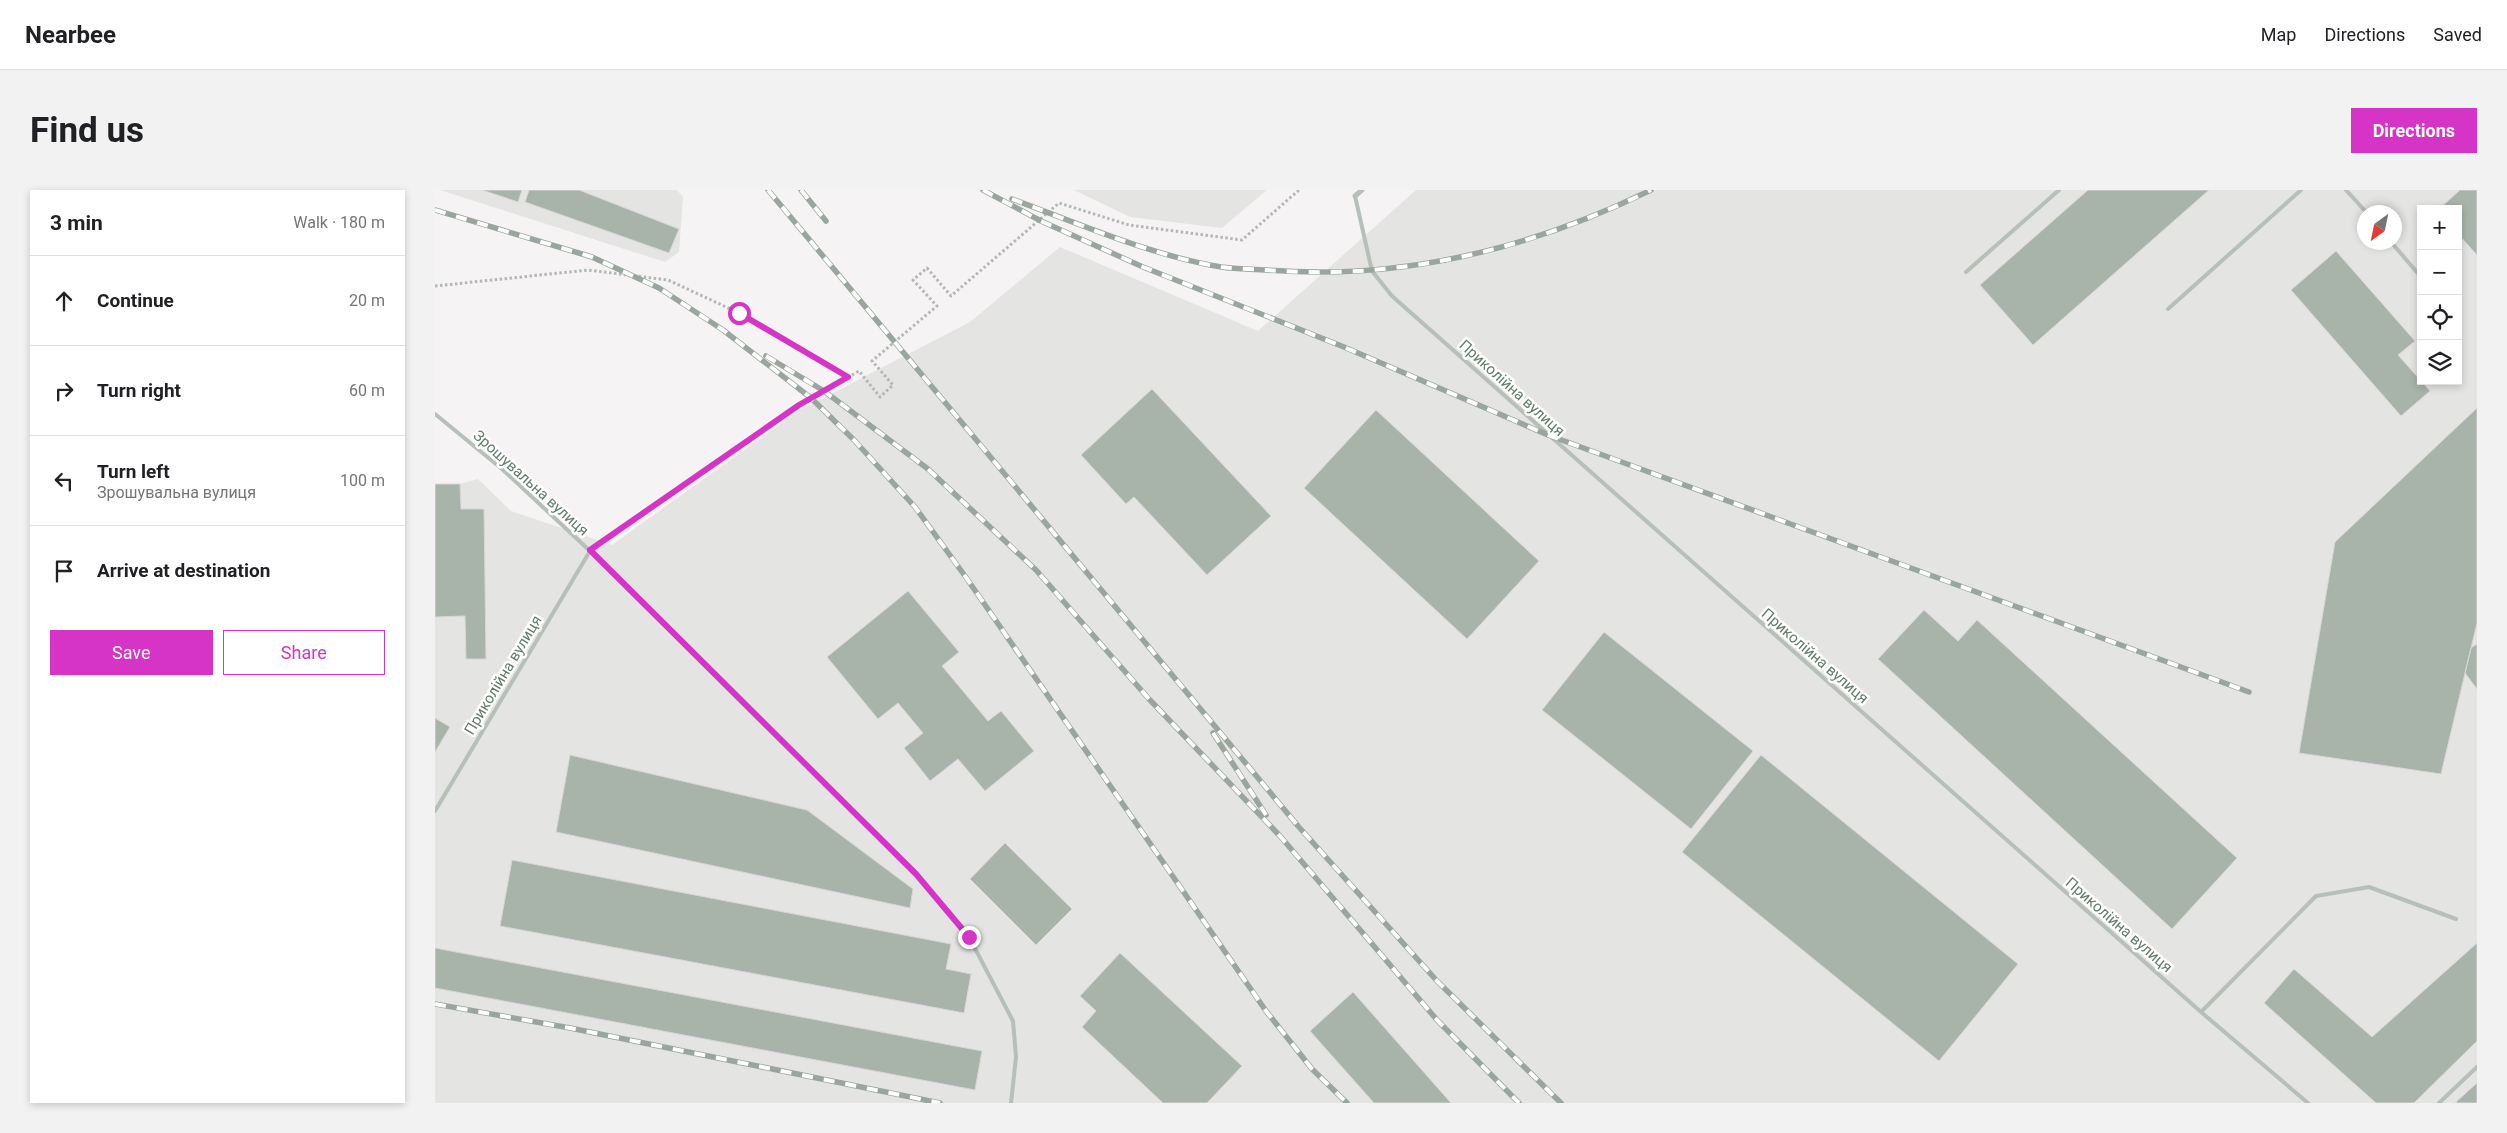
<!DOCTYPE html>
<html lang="en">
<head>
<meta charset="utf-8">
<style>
  body { margin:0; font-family:Roboto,sans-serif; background:#f2f2f2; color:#202124 }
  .controls { position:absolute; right:15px; top:15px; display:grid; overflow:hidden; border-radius:0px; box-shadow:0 2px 8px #0003 }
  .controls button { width:45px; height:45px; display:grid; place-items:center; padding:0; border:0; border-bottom:1px solid #e0e0e0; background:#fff; color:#202124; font:25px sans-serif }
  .compass { position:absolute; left:1922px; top:15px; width:45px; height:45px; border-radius:50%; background:#fff; box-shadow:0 2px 8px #0003; rotate:213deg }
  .stop { position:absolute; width:15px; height:15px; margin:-11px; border:4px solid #d534c7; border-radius:50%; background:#fff }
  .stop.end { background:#d534c7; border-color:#fff; box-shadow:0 1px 5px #0008 }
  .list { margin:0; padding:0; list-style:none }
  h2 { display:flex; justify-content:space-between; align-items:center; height:65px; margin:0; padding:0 20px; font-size:21px }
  h2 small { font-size:16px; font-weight:400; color:#757577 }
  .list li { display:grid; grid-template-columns:32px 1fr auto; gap:15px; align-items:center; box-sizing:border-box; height:90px; padding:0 20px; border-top:1px solid #e0e0e0 }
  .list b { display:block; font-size:19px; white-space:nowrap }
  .list p { margin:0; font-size:16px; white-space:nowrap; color:#757577 }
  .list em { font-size:16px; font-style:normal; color:#757577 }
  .actions { display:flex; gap:10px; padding:15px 20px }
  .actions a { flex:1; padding:11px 0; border:1px solid #d534c7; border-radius:0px; text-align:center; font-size:18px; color:#d534c7 }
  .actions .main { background:#d534c7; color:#fff }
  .icon { flex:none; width:28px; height:28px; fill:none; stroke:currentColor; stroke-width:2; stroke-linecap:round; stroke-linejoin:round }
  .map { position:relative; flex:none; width:2042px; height:913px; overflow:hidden; border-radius:0px }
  header { display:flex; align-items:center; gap:30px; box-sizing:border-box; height:70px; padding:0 25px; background:#fff; border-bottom:1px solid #e0e0e0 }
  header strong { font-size:24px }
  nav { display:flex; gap:28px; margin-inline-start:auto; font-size:18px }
  .intro { display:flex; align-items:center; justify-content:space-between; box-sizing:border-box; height:120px; padding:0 30px }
  h1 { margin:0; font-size:35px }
  .button { padding:12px 22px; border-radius:0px; background:#d534c7; color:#fff; font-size:18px; font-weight:700 }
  main { display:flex; gap:30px; padding:0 30px }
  aside { flex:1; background:#fff; border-radius:0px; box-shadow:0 2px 8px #0003 }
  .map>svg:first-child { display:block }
</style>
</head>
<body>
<header>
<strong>Nearbee</strong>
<nav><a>Map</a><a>Directions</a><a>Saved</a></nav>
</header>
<div class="intro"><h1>Find us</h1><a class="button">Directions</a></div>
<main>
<aside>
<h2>3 min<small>Walk · 180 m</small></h2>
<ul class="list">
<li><svg class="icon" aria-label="ahead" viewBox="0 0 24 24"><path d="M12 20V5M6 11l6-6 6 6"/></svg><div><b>Continue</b></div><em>20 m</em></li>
<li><svg class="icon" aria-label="right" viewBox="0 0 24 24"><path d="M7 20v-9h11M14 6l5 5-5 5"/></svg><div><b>Turn right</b></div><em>60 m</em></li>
<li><svg class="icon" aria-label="left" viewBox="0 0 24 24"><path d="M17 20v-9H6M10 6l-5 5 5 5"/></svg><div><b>Turn left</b><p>Зрошувальна вулиця</p></div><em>100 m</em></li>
<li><svg class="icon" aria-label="arrive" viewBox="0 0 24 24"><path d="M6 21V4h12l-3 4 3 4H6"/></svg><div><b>Arrive at destination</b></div></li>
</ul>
<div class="actions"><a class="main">Save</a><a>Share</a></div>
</aside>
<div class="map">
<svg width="2042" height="913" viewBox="0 0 2042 913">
  <rect width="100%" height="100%" fill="#f6f3f4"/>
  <!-- built -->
  <path fill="#e4e4e3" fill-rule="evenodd" d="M5,0H242L248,7L244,62L230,72Z
    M639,0H832L787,38L695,27Z
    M981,0H2042V913H0V294L6,299L43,289L76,321L177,355L365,220L535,132L625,57L823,141ZM1986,19H2023V191H1986ZM1930,22H1960V52H1930Z"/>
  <!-- building -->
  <path fill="#a8b4aa" stroke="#d8d6d6" d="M47,0H87L83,12Z
    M94,0H144L244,39L234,63L90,12Z
    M1653,0H1774L1598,155L1545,95Z
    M2025,0H2042V65L2023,44V19H2004Z
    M1901,61L1980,151L1963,165L1995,201L1966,226L1856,100Z
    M717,199L836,326L772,385L699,307L691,314L646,265Z
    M2042,218V433L2006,584L1864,563L1900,352Z
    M941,220L1104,371L1032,449L869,298Z
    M0,294H25L26,319H49L51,469H31L30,426L0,427Z
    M473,401L524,462L507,476L553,531L566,521L599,561L550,601L523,569L495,591L469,558L488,543L463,513L443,529L392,467Z
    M1489,420L1523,451L1542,430L1802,668L1737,739L1443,469Z
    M1169,442L1318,561L1256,639L1107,520Z
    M2042,454V499L2030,483L2036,458Z
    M0,528L15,537L0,562Z
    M135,565L372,620L478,699L475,718L121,642Z
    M1326,565L1583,774L1504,871L1247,662Z
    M570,653L637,719L601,755L535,689Z
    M77,670L516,754L511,779L536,784L529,823L65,736Z
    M2042,753V851L1979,913H1941L1829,813L1859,779L1937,847Z
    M0,758L547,861L540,900L0,798Z
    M685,763L807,876L772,913H728L647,837L661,821L645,806Z
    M918,802L1016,913H939L875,841Z
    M2042,893V913H2022L2021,912Z"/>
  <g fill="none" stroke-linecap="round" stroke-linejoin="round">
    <!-- path -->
    <path stroke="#b2b9b4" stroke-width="3" stroke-dasharray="2.5 2.5" stroke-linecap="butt" d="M0,96L153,80L233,90L304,123L413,187
      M172,349L364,215L424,181L445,207L458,195L437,171L502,116L478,90L492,78L516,106L624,13L694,35L807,50L864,0"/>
    <!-- service -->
    <path stroke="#b7bfb9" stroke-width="4" d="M1911,0L1931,22
      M920,6L937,81L957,106L1766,822L1873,913
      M1956,52L1986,87
      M1531,82L1624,0
      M1733,119L1866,0
      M0,224L67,279L155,361L481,684L534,747L578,831L581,867L576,913
      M0,621L155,361
      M1766,822L1881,706L1934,697L2021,729
      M2004,913L2042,877"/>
    <!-- minor -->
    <path stroke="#b7bfb9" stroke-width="5" d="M920,6L927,0"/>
    <!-- rail casing -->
    <g stroke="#9aa69d" stroke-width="5.5">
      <path id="rail" d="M333,0L863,636L1002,791L1126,913
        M366,0L391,31
        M548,0L606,31L708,77L909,157L1113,245L1814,502
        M577,9C645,34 714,65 786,77C801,79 817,79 831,80C967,91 1095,59 1216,0
        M0,20L157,67L224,98L288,140L376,208L419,250L480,317L530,386L831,821L877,879L912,913
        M331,166L389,201L493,279L601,380L714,509L845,646L1002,830L1084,913
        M778,543L831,625
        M0,814L135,838L505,913"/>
    </g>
    <!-- rail -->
    <use href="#rail" stroke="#fff" stroke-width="4" stroke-dasharray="11" stroke-linecap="butt"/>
  </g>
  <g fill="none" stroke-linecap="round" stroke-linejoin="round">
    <!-- route -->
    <path stroke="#d534c7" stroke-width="6" d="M304,123L413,187L364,215L155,360L481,684L534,747"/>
  </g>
  <g text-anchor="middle" stroke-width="5" stroke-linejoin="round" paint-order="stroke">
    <!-- street labels -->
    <g font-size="15" fill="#647c6a" stroke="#fff">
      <text transform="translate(1077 198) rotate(42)" y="5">Приколійна вулиця</text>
      <text transform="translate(96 293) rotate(42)" y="5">Зрошувальна вулиця</text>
      <text transform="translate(1380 466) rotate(41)" y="5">Приколійна вулиця</text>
      <text transform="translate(68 485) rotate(-59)" y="5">Приколійна вулиця</text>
      <text transform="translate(1684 735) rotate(41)" y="5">Приколійна вулиця</text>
    </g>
  </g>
</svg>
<div class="controls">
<button>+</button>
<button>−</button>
<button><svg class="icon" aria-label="locate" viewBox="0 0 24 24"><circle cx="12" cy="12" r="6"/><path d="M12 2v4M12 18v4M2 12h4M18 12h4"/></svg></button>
<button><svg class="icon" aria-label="layers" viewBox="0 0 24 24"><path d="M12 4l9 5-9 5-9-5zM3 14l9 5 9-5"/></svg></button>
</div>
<svg class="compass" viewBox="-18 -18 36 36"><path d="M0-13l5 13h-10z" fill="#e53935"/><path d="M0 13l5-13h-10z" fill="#757577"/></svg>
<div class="stop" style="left:304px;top:123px"></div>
<div class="stop end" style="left:534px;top:747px"></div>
</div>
</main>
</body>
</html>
